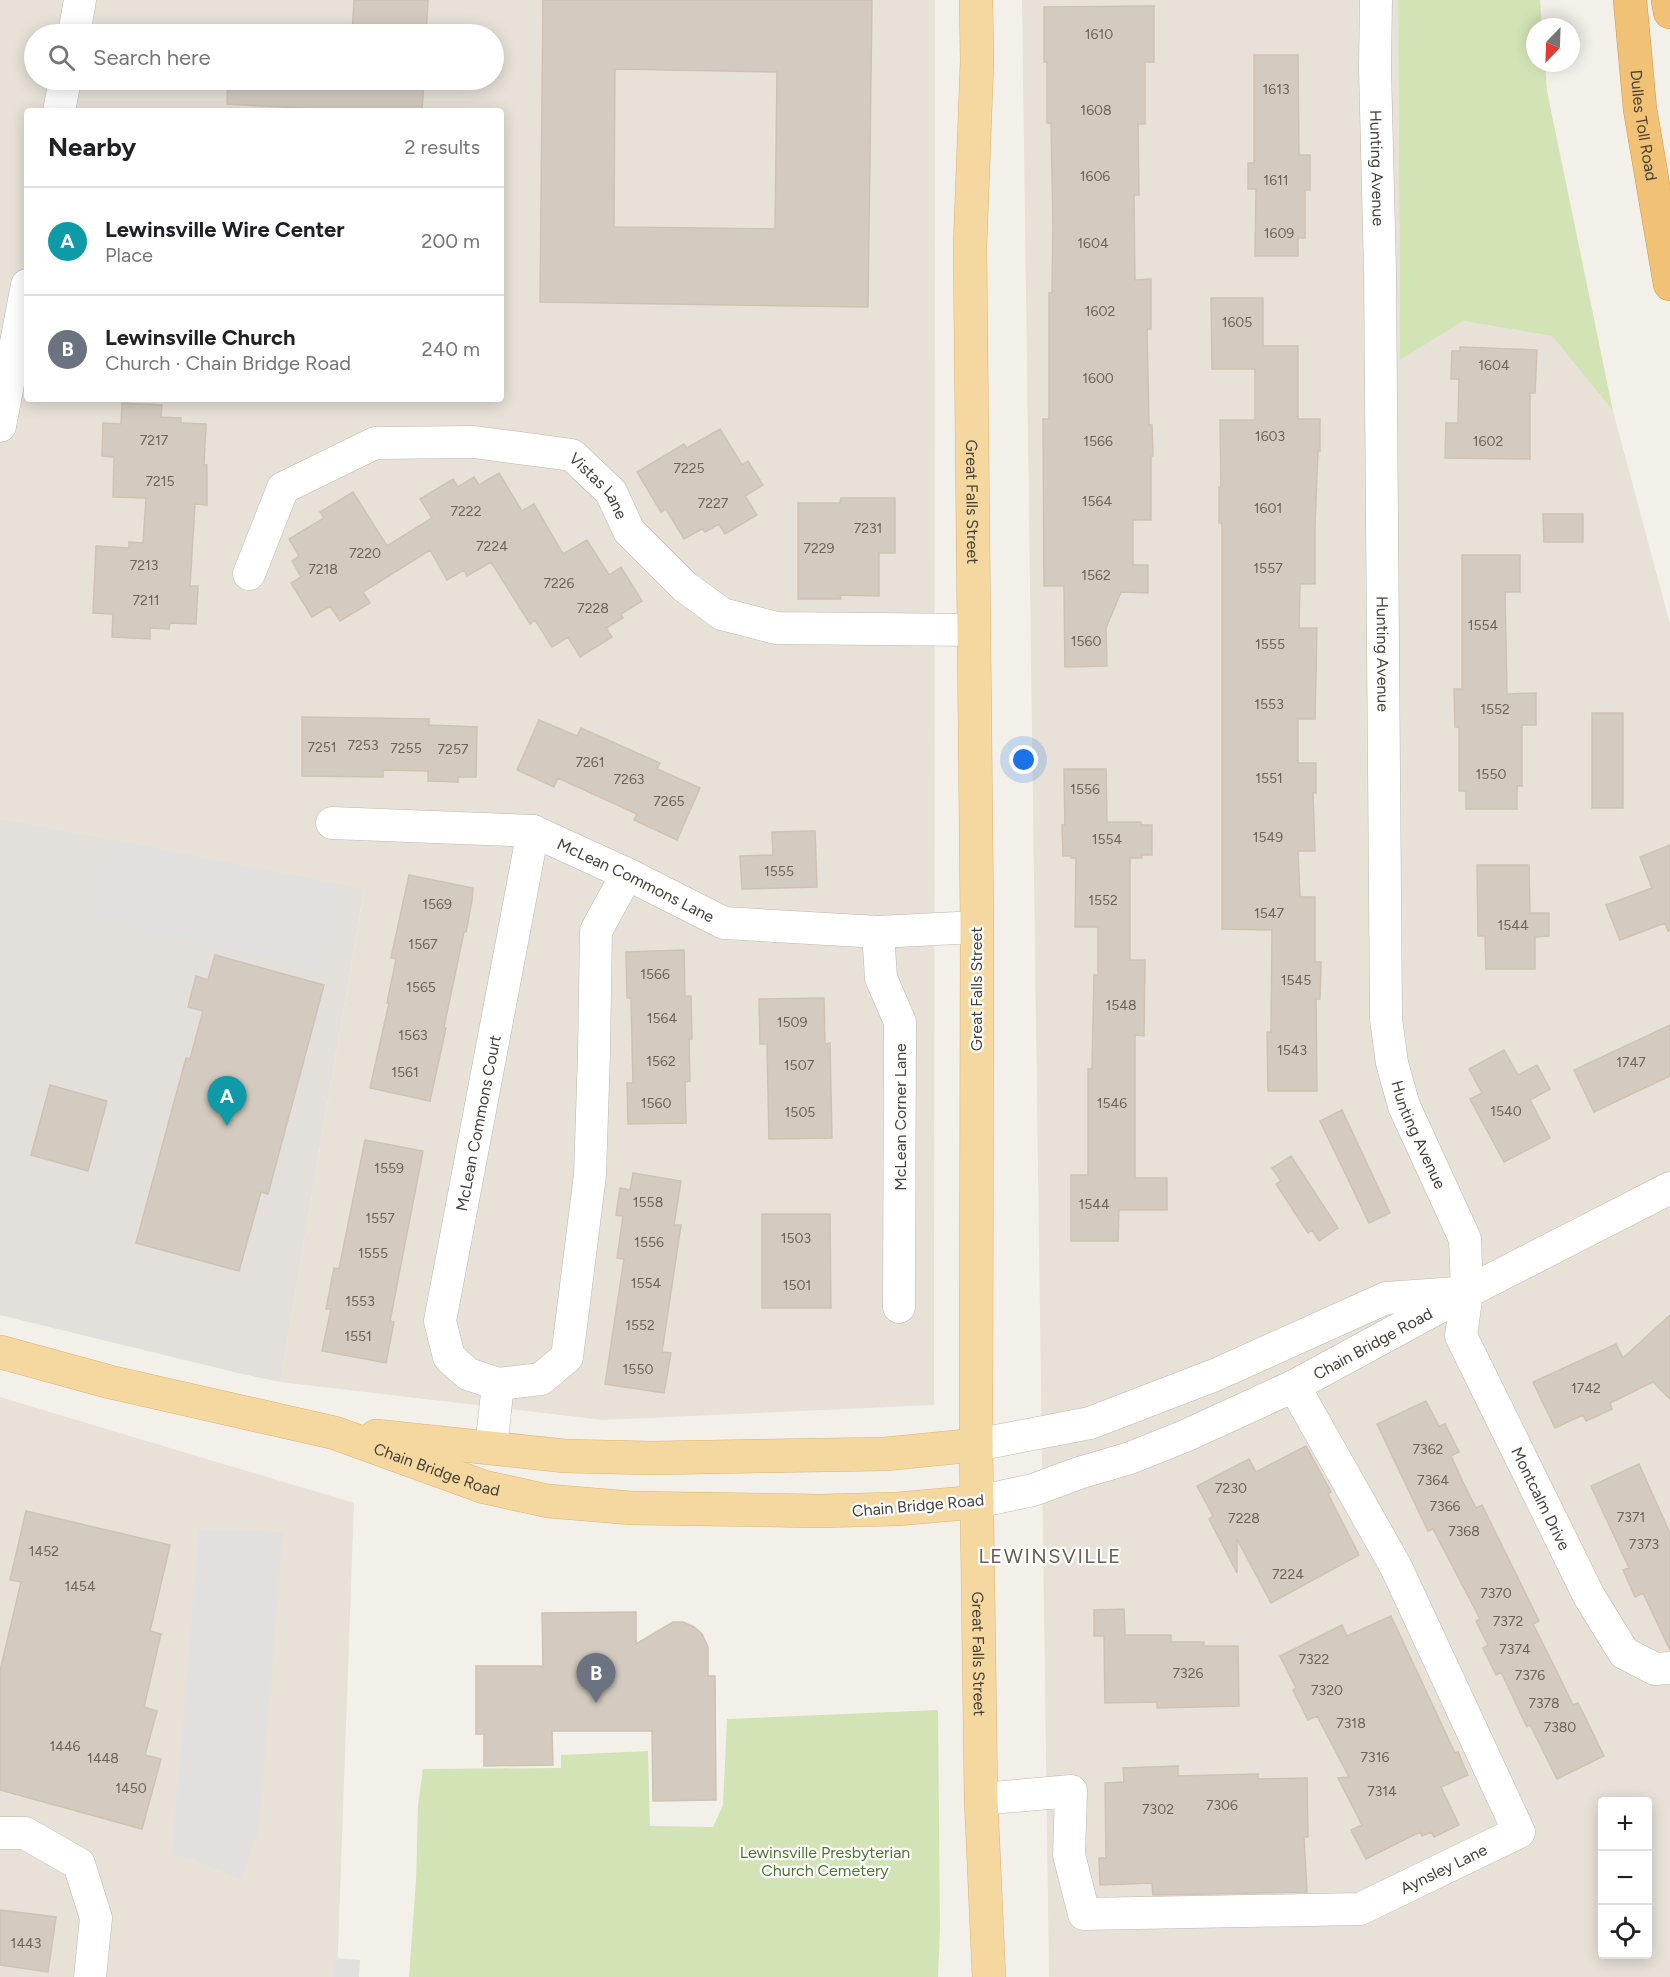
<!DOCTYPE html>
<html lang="en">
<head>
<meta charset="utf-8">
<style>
  body { margin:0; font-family:Figtree,sans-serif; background:#f6f6f6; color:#202124 }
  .controls { position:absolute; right:18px; bottom:18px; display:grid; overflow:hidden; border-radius:6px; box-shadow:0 3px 15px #0003 }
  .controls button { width:54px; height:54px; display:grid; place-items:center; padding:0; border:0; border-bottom:2px solid #e0e0e0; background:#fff; color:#202124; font:30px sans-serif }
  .compass { position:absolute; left:1526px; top:18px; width:54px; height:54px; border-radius:50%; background:#fff; box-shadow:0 3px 15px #0003; rotate:203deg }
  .you { position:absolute; left:1024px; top:760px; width:21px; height:21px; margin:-15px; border:4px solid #fff; border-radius:50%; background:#1a73e8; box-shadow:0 0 0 9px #1a73e833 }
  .badge { display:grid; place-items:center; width:39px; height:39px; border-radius:50%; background:#111827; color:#fff; font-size:20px; font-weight:700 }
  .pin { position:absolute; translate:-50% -50px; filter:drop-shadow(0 2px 3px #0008) }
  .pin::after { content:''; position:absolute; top:32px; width:21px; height:18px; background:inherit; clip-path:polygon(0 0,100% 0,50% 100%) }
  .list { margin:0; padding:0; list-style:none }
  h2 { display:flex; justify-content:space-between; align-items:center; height:78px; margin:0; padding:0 24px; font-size:26px }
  h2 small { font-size:20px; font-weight:400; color:#757577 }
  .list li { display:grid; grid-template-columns:39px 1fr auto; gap:18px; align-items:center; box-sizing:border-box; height:108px; padding:0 24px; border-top:2px solid #e0e0e0 }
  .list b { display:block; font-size:22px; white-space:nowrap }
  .list p { margin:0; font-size:20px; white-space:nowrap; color:#757577 }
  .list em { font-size:20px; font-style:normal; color:#757577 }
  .icon { flex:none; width:33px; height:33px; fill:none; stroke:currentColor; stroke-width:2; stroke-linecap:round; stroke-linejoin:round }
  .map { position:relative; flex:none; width:1670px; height:1977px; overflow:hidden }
  .search { position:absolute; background:#fff; box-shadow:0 3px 15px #0003; left:24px; top:24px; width:480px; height:66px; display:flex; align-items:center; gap:15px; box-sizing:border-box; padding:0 21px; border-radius:33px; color:#757577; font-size:22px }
  .panel { position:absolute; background:#fff; box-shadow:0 3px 15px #0003; left:24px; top:108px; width:480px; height:294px; border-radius:6px }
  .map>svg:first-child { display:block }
</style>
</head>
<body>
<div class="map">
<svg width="1670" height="1977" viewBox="0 0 1670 1977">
  <rect width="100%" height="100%" fill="#f3f0ea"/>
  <!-- residential -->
  <path fill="#e7e1d8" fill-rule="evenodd" d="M0,0H935L934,1405L603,1420L280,1382L364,890L0,818ZM34,34H494V80H34ZM27,111H501V399H27Z
    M1022,0H1398L1400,359L1463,321L1552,336L1613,411L1670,624V1977H1049ZM1602,1802H1648V1954H1602Z
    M0,1397L354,1503L337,1977H0Z"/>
  <!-- industrial -->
  <path fill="#e3dfdb" d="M0,818L364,889L280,1382L238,1373L0,1315Z"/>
  <!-- green -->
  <path fill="#d2e4b6" d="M1398,0H1540L1542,27H1535V63H1545L1547,91L1613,411L1552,336L1463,321L1400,360Z
    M938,1710L940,1928L938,1977H409L416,1880L418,1805L423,1769L561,1768V1755L648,1751L650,1826L713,1827L723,1805L727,1719Z"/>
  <!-- parking -->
  <path fill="#e2e0de" d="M112,839L339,886L322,965L309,968L94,920Z
    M199,1529L283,1532L259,1829L241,1880L192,1859L172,1854Z
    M335,1958L360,1960L359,1977H334Z"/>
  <!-- building -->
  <path fill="#d4cbc0" stroke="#cec2b4" stroke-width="1.5" fill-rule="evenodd" d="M354,0H428L426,34H352Z
    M543,0H872L868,307L540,302ZM615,69L777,72L775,229L614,227Z
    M1154,6V62H1145V124H1138L1139,195H1134L1135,280L1151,279V329H1147L1149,425H1152L1153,456H1151V520H1133V565H1148V593L1121,592L1106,628L1107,666L1065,667L1064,586H1044L1043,419H1049V293H1052L1053,225L1051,123H1047V62H1044V7Z
    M1254,55H1298L1299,155H1310V190H1305V238H1298V256H1255L1256,189H1248V163H1254Z
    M228,80H424L422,111H356L227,104Z
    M1211,298H1263V346H1298V419H1320V451H1318L1315,525V584H1300L1299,628H1317L1315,719H1298V763H1316V793H1313L1315,851H1298L1300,897H1315V962H1321L1320,999H1316L1317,1091H1268L1267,1032H1271L1272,930L1222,929V523H1219V487H1221L1220,420H1255V369H1212Z
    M1460,347L1537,350L1535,393H1530V459L1445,458L1446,423H1458L1459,379H1451L1452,351H1460Z
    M122,403L162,405L161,417L181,418V423L206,424L204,465H207V505L195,504L190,586H198L196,624L170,623L169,629L150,628V639L112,637L113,614L93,613L96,546L129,548V542L143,543L146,498L113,497L114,457L102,456L103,423L121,424Z
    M720,429L742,465L748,461L763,485L745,496L757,515L725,534L719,524L705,532L702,529L684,539L666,509L661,512L637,472L684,444L687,448Z
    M499,473L522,511L534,504L563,554L587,540L609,575L621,567L642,601L621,614L623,618L606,628L612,637L580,657L568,637L552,647L535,620L530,624L491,562L467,576L464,570L447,580L430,550L363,592L370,603L340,621L330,606L312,617L291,583L301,577L292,561L299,556L289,539L324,518L320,512L353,492L387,546L432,518L420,499L453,479L458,487L474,477L479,485Z
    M841,498H895V553H879V596L840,595L841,599H798V503H840Z
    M1543,514H1583V542H1544Z
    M1462,555H1520V592H1505L1507,694L1536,693V725H1522V786H1517V809H1466V791H1459V727H1455L1454,689H1462Z
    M1592,713H1623V808H1592Z
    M302,717L429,719V725L477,727L476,777H458V782L428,781V771L383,770V777L302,776Z
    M539,720L577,736L581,728L660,763L657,769L700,788L677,840L634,820L637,814L558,778L554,787L517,770Z
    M1064,769H1106L1107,822H1141V825H1152V855H1141L1142,858H1130V960H1145L1144,1036L1135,1035V1178H1167V1210H1119L1118,1241H1071V1175H1088V1069H1092L1094,975H1098V927H1075L1076,858H1071V856H1063L1062,825H1065Z
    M815,831L817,887L742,889L740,856L773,855L772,832Z
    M1670,845V930L1668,931L1665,923L1620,940L1606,905L1652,888L1640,857Z
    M1477,865H1529L1530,913H1549V936L1535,937V969H1486L1485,936H1478Z
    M409,875L473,888L472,901L466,932H464L444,1027L446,1028L430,1101L370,1088L389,1003H387L396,959L391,958Z
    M684,950L685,996H691L692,1039H689L690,1081L685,1082L686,1123L628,1124L627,1083H633L631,998H627L626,952Z
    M215,955L324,985L268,1194L261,1192L239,1271L136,1243L186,1058L190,1059L203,1011L188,1007L196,976L208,980Z
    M824,998L825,1044L830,1043L832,1138L769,1139L767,1044H760L759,999Z
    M1670,1025V1076L1594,1112L1574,1070Z
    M1504,1050L1518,1075L1537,1065L1550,1089L1530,1100L1550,1138L1504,1162L1470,1099L1482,1093L1469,1069Z
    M50,1085L107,1101L88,1171L31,1155Z
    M1342,1110L1390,1213L1369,1223L1320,1121Z
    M365,1140L423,1151L390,1321L394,1322L386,1363L322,1351L331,1309H326L334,1268L339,1269Z
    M1291,1156L1338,1228L1319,1241L1312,1230L1308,1233L1276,1184L1281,1181L1272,1168Z
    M633,1173L681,1181L674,1225H681L662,1352L671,1353L664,1393L605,1384L624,1259L617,1258L623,1216L616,1215L620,1188L630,1190Z
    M762,1214H830L831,1308H762Z
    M1670,1315V1399L1653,1382L1610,1403L1612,1409L1586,1421L1583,1415L1555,1428L1533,1382L1616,1344L1623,1358Z
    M1426,1401L1439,1426L1445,1424L1459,1452L1451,1456L1463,1482L1476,1508L1482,1505L1539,1621L1533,1624L1560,1678L1573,1705L1578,1703L1604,1756L1557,1779L1530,1725L1527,1727L1501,1672L1496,1675L1483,1648L1488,1645L1476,1621L1480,1619L1433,1529L1428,1531L1377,1424Z
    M1306,1446L1331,1492L1328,1494L1359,1555L1271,1603L1237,1539V1573L1209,1519L1213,1516L1197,1486L1249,1459L1256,1472Z
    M1639,1464L1670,1533V1650L1643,1593L1635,1597L1623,1570L1629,1568L1591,1486Z
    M26,1511L170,1545L150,1631L161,1634L144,1707L157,1711L145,1755L161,1759L142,1829L0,1790V1671L21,1582L10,1580Z
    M1124,1609L1125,1635H1171V1642H1204L1203,1646H1238L1239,1706L1157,1708V1702L1105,1703L1104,1636H1094V1610Z
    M636,1612V1644L673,1622H683L694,1627L702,1634L708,1647V1676H715L716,1800L653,1801L652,1731H552L553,1765L484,1766V1734H476V1666H543L542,1613Z
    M1391,1616L1455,1753L1458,1752L1468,1775L1441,1787L1459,1825L1434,1837L1431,1832L1422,1836L1420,1832L1366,1859L1351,1830L1362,1825L1338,1778L1349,1777L1317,1716L1308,1720L1293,1690L1296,1688L1280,1656L1342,1625L1347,1636Z
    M1178,1766V1776L1258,1774V1779L1307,1778L1308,1837H1304L1307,1892L1153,1895L1152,1883L1100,1885L1099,1858H1106L1105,1783L1124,1782L1123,1768Z
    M0,1910L56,1917L48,1972L0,1965Z"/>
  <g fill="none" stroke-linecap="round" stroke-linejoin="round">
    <!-- minor casing -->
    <g stroke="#beb7ad" stroke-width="33">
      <g id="minor">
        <path id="s1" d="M1376,0L1375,68L1380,271L1386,1019L1392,1063L1404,1106L1465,1239L1467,1292L1461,1336L1589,1596L1624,1653L1655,1669L1670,1668"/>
        <path d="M74,34L80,0"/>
        <path d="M59,111L65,80"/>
        <path d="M0,426L27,285"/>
        <path id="s2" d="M249,574L283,488L375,443L474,442L572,455L611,492L629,531L684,586L722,614L776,628L973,630"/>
        <path id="s3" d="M332,823L533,831L627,874L724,923L878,932L977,927"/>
        <path d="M533,831L440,1321L449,1357L468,1374L498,1384L541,1379L567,1357L590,1175L594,1053L596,931L627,874"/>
        <path d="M878,932L881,978L900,1022L899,1307"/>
        <path d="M976,1445L1090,1423L1215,1375L1386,1298L1457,1293"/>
        <path d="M491,1448L498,1384"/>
        <path id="s4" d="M977,1502L1033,1490L1079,1473L1130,1458L1185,1436L1294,1386L1467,1292L1670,1188"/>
        <path id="s5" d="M981,1799L1071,1791L1069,1855L1084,1914L1360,1909L1519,1832L1396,1567L1294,1386"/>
        <path d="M0,1833H25L79,1864L96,1918L90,1977"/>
      </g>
    </g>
    <!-- major casing -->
    <g stroke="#dab471" stroke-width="34">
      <g id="major">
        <path id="s6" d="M976,0L977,61L970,247L977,927L976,1445L981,1799L989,1977"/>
        <path id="s7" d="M0,1352L110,1382L335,1433L484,1487L548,1501L632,1508L819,1511L897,1509L977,1502"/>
        <path d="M376,1436L565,1456L652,1458L885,1454L976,1445"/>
      </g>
    </g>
    <!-- highway casing -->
    <g stroke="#d09547" stroke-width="34">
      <g id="highway">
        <path id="s8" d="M1630,0L1640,109L1670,284"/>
        <path d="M1668,0L1670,12"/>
      </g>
    </g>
    <!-- minor -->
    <use href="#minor" stroke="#fff" stroke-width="32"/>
    <!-- major -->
    <use href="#major" stroke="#f5d8a0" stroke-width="33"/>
    <!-- highway -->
    <use href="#highway" stroke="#f1c176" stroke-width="33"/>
  </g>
  <g text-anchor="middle" stroke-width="4.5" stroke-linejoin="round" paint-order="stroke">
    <!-- number labels -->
    <g font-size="14" fill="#6a635a">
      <text x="1099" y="39">1610</text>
      <text x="1276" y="94">1613</text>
      <text x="1096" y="115">1608</text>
      <text x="1095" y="181">1606</text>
      <text x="1276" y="185">1611</text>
      <text x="1279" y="238">1609</text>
      <text x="1093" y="248">1604</text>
      <text x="1100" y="316">1602</text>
      <text x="1237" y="327">1605</text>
      <text x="1494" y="370">1604</text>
      <text x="1098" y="383">1600</text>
      <text x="1270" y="441">1603</text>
      <text x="154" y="445">7217</text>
      <text x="1098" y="446">1566</text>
      <text x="1488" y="446">1602</text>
      <text x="689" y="473">7225</text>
      <text x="160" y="486">7215</text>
      <text x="1097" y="506">1564</text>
      <text x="713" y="508">7227</text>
      <text x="1268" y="513">1601</text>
      <text x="466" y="516">7222</text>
      <text x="868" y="533">7231</text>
      <text x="492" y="551">7224</text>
      <text x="819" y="553">7229</text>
      <text x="365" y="558">7220</text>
      <text x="144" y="570">7213</text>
      <text x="1268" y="573">1557</text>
      <text x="323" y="574">7218</text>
      <text x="1096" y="580">1562</text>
      <text x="559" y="588">7226</text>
      <text x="146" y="605">7211</text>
      <text x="593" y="613">7228</text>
      <text x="1483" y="630">1554</text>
      <text x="1086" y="646">1560</text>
      <text x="1270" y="649">1555</text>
      <text x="1269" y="709">1553</text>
      <text x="1495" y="714">1552</text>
      <text x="363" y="750">7253</text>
      <text x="322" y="752">7251</text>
      <text x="406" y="753">7255</text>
      <text x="453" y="754">7257</text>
      <text x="590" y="767">7261</text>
      <text x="1491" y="779">1550</text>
      <text x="1269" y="783">1551</text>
      <text x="629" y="784">7263</text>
      <text x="1085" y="794">1556</text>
      <text x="669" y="806">7265</text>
      <text x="1268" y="842">1549</text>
      <text x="1107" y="844">1554</text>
      <text x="779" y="876">1555</text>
      <text x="1103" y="905">1552</text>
      <text x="437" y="909">1569</text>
      <text x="1269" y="918">1547</text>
      <text x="1513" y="930">1544</text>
      <text x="423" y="949">1567</text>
      <text x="655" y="979">1566</text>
      <text x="1296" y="985">1545</text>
      <text x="421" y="992">1565</text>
      <text x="1121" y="1010">1548</text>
      <text x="662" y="1023">1564</text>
      <text x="792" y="1027">1509</text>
      <text x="413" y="1040">1563</text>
      <text x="1292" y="1055">1543</text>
      <text x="661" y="1066">1562</text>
      <text x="1631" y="1067">1747</text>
      <text x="799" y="1070">1507</text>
      <text x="405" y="1077">1561</text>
      <text x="656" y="1108">1560</text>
      <text x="1112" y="1108">1546</text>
      <text x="1506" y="1116">1540</text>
      <text x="800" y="1117">1505</text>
      <text x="389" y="1173">1559</text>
      <text x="648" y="1207">1558</text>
      <text x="1094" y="1209">1544</text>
      <text x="380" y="1223">1557</text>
      <text x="796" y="1243">1503</text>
      <text x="649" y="1247">1556</text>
      <text x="373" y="1258">1555</text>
      <text x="646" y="1288">1554</text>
      <text x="797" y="1290">1501</text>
      <text x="360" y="1306">1553</text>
      <text x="640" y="1330">1552</text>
      <text x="358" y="1341">1551</text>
      <text x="638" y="1374">1550</text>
      <text x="1586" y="1393">1742</text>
      <text x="1428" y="1454">7362</text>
      <text x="1433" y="1485">7364</text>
      <text x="1231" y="1493">7230</text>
      <text x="1445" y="1511">7366</text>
      <text x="1631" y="1522">7371</text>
      <text x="1244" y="1523">7228</text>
      <text x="1464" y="1536">7368</text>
      <text x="1644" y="1549">7373</text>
      <text x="44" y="1556">1452</text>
      <text x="1288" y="1579">7224</text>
      <text x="80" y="1591">1454</text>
      <text x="1496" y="1598">7370</text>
      <text x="1508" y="1626">7372</text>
      <text x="1515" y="1654">7374</text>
      <text x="1314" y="1664">7322</text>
      <text x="1188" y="1678">7326</text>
      <text x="1530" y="1680">7376</text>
      <text x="1327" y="1695">7320</text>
      <text x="1544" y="1708">7378</text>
      <text x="1351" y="1728">7318</text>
      <text x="1560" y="1732">7380</text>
      <text x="65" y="1751">1446</text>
      <text x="1375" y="1762">7316</text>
      <text x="103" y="1763">1448</text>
      <text x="131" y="1793">1450</text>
      <text x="1382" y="1796">7314</text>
      <text x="1222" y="1810">7306</text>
      <text x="1158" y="1814">7302</text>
      <text x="26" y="1948">1443</text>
    </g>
    <!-- street labels -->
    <g font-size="16" fill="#464038" stroke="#fff">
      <text dy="6" stroke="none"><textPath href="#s8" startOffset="126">Dulles Toll Road</textPath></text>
      <text dy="6" stroke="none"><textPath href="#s1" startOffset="168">Hunting Avenue</textPath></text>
      <text dy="6" stroke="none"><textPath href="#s2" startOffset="434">Vistas Lane</textPath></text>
      <text dy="6" stroke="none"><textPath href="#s6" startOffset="502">Great Falls Street</textPath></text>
      <text dy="6" stroke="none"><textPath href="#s1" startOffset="654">Hunting Avenue</textPath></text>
      <text dy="6" stroke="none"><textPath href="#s3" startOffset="315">McLean Commons Lane</textPath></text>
      <text transform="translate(976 989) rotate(-90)" y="6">Great Falls Street</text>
      <text transform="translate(900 1117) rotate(-90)" y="6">McLean Corner Lane</text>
      <text transform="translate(478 1123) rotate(-79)" y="6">McLean Commons Court</text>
      <text dy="6" stroke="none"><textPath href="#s1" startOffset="1140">Hunting Avenue</textPath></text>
      <text dy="6" stroke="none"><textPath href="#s4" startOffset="428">Chain Bridge Road</textPath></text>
      <text dy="6" stroke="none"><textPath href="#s7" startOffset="453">Chain Bridge Road</textPath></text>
      <text dy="6" stroke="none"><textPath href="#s1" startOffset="1533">Montcalm Drive</textPath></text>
      <text transform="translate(918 1505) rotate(-5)" y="6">Chain Bridge Road</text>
      <text dy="6" stroke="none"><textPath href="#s6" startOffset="1654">Great Falls Street</textPath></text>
      <text dy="6" stroke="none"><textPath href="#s5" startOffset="584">Aynsley Lane</textPath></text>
    </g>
    <!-- park labels -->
    <g font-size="16" fill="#4e7430" stroke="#fff">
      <text x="825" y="1858">Lewinsville Presbyterian<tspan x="825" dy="18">Church Cemetery</tspan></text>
    </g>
    <!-- quarter labels -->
    <g font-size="20" letter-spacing="1.5" fill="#685d50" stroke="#fff">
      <text x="1050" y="1563">LEWINSVILLE</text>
    </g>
  </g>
</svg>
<div class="controls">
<button>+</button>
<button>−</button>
<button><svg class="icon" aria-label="locate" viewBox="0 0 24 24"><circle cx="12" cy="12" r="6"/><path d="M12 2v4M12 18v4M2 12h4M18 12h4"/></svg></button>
</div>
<svg class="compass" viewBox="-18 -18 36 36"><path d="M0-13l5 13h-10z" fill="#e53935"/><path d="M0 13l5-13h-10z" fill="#757577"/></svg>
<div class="you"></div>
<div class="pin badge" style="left:227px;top:1126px;background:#0f9aa8">A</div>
<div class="pin badge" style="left:596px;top:1703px;background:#6b7280">B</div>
<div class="search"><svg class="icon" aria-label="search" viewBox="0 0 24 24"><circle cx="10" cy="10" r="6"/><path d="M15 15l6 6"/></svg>Search here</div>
<section class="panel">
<h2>Nearby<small>2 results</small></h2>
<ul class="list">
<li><span class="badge" style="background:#0f9aa8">A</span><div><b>Lewinsville Wire Center</b><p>Place</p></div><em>200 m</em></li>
<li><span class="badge" style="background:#6b7280">B</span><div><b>Lewinsville Church</b><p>Church · Chain Bridge Road</p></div><em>240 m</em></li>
</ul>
</section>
</div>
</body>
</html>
